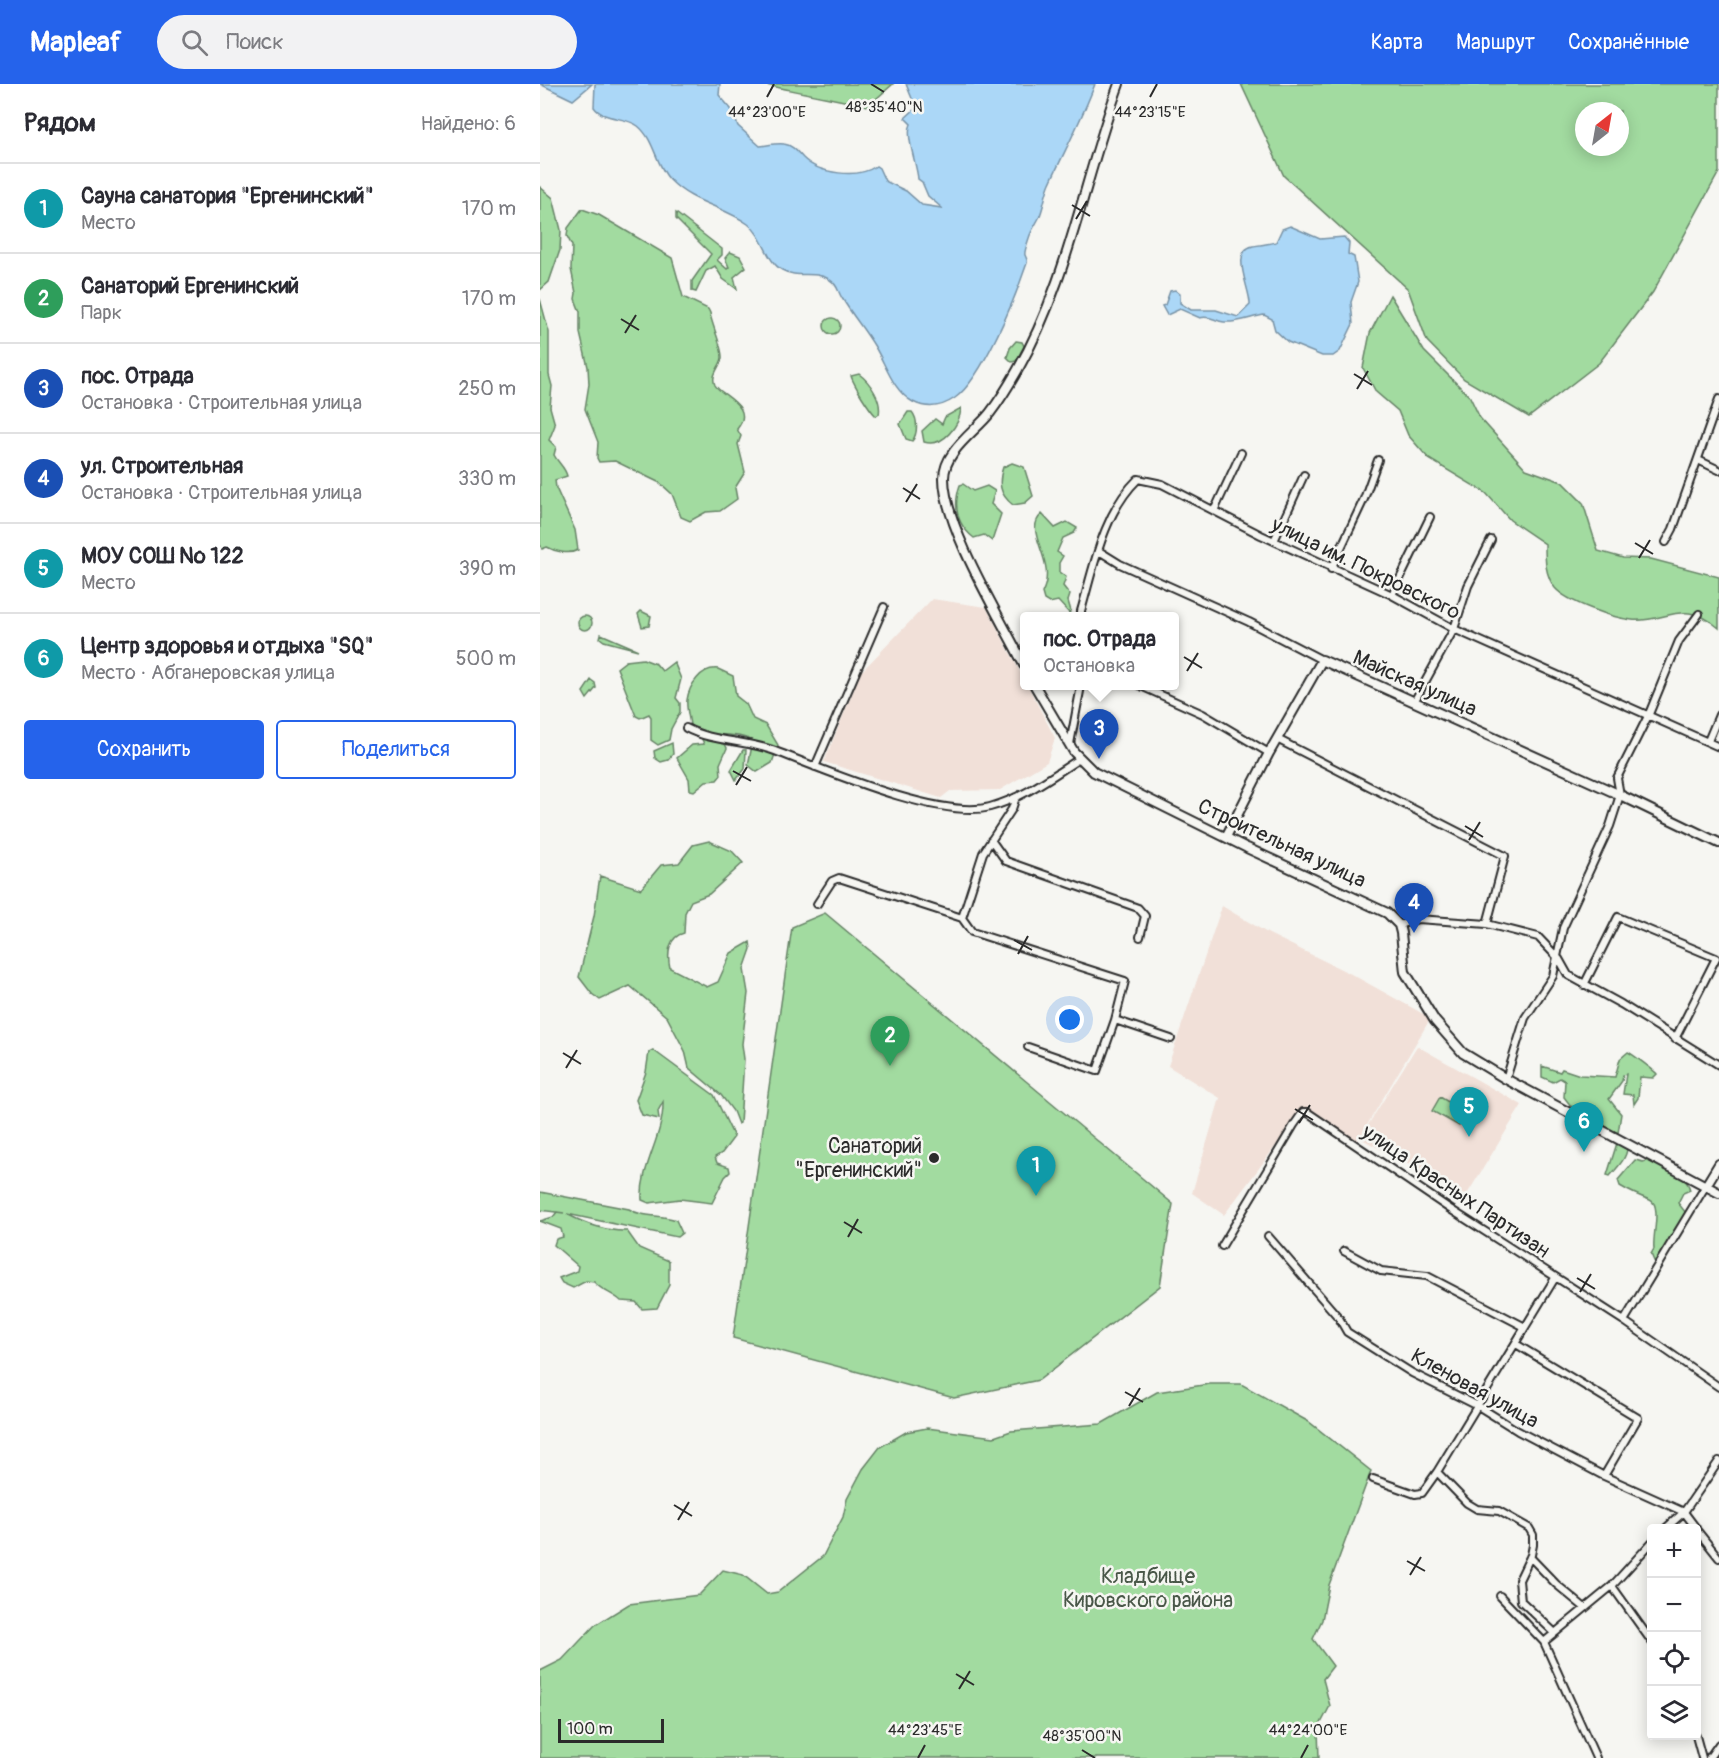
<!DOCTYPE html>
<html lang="ru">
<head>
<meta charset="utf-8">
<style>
  body { margin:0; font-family:Pangolin,sans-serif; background:#f2f2f3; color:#2b2b33 }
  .controls { position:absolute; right:18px; bottom:18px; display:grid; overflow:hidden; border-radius:6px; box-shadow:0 3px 15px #0003 }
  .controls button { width:54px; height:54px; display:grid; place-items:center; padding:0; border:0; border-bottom:2px solid #e1e1e2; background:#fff; color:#2b2b33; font:30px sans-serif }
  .compass { position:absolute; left:1035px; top:18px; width:54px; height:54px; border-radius:50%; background:#fff; box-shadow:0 3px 15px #0003; rotate:31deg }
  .scale { position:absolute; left:18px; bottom:15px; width:106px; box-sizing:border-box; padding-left:6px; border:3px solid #2b2b2b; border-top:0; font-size:16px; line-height:21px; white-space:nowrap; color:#2b2b2b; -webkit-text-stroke:4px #f6f6f2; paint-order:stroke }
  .you { position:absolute; left:530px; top:936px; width:21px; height:21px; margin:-15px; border:4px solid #fff; border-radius:50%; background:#1a73e8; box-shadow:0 0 0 9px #1a73e833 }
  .badge { display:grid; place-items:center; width:39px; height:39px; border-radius:50%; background:#2563eb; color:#fff; font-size:20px; font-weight:700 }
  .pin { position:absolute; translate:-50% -50px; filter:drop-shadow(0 2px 3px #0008) }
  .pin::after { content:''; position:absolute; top:32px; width:21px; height:18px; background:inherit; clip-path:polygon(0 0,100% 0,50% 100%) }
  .popup { position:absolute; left:480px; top:528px; width:159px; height:78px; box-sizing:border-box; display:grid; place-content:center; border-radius:6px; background:#fff; filter:drop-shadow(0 2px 4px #0005); font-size:20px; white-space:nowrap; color:#7c7c81 }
  .popup b { font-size:22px; color:#2b2b33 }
  .popup::after { content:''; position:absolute; left:50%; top:100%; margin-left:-12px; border:12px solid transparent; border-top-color:#fff }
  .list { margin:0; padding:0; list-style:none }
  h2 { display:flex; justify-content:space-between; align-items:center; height:78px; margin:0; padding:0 24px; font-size:26px }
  h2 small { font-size:20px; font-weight:400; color:#7c7c81 }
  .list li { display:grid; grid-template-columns:39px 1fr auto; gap:18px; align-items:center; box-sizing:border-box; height:90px; padding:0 24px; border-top:2px solid #e1e1e2 }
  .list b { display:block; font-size:22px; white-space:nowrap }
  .list p { margin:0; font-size:20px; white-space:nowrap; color:#7c7c81 }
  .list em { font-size:20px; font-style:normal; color:#7c7c81 }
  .actions { display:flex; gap:12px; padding:18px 24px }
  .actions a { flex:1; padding:14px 0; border:2px solid #2563eb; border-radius:6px; text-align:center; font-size:21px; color:#2563eb }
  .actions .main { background:#2563eb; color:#fff }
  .icon { flex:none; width:33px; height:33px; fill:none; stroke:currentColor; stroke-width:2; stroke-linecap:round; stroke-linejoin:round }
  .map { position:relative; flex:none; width:1179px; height:1674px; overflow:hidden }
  header { display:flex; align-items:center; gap:36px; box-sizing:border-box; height:84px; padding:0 30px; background:#2563eb; color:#fff }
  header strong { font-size:28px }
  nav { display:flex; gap:33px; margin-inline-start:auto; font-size:21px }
  .search { width:420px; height:54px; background:#f2f2f3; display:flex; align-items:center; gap:15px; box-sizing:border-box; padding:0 21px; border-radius:33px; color:#7c7c81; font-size:22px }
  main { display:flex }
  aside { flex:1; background:#fff }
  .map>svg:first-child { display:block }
</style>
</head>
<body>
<header>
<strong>Mapleaf</strong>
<div class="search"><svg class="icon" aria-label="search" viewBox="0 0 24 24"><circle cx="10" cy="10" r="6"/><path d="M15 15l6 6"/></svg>Поиск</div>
<nav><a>Карта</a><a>Маршрут</a><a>Сохранённые</a></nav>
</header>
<main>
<aside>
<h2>Рядом<small>Найдено: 6</small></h2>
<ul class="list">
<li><span class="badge" style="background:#0f9aa8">1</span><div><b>Сауна санатория &quot;Ергенинский&quot;</b><p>Место</p></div><em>170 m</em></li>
<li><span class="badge" style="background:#2e9e5b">2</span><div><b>Санаторий Ергенинский</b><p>Парк</p></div><em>170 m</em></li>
<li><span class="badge" style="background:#1a4fb4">3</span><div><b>пос. Отрада</b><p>Остановка · Строительная улица</p></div><em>250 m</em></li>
<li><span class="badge" style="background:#1a4fb4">4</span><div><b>ул. Строительная</b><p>Остановка · Строительная улица</p></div><em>330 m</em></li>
<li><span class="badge" style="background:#0f9aa8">5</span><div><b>МОУ СОШ № 122</b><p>Место</p></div><em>390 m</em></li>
<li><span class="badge" style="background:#0f9aa8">6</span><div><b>Центр здоровья и отдыха &quot;SQ&quot;</b><p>Место · Абганеровская улица</p></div><em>500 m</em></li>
</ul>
<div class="actions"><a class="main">Сохранить</a><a>Поделиться</a></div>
</aside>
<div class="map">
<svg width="1179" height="1674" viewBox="0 0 1179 1674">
  <rect width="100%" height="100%" fill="#f6f6f2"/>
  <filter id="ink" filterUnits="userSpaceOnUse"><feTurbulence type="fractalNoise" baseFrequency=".0167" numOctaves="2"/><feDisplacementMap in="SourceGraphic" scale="12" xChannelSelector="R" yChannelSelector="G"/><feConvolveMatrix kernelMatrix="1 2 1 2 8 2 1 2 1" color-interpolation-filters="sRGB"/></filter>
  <g filter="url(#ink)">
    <!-- built -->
    <path fill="#f1e0d8" d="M392,515L446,523L484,595V602H488L515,654L507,678L460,706L410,707L401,714L284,678L321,588Z
      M682,822L729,850L811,890L887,932L889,937L817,1058L766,1027L761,1028L684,1131L652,1109L680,1014L628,982Z
      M877,962L982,1021L926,1112L820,1054Z"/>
    <!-- green -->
    <path fill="#a2dba0" stroke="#668366" stroke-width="1.5" fill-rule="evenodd" d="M221,0H353L328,22Z
      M701,0H1179V88L1113,208L1059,279L989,333L924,295L887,257L868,205L744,92ZM1044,27H1080V63H1044Z
      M0,103L13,114L21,146L20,166L9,198L0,206Z
      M42,125L59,131L132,174L143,213L168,225L170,229C171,239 183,264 182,274C181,282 170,291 175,301C181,312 216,322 197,345L201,352L198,360L205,388L195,404L197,415L180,427L166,428L150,437L141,433L132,410L120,399L75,377L59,378L57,374L58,358L45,325L49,300L48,283L40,249V228L35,215L36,209L31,185L32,162L27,152L28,144Z
      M136,129L182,165V171L177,176L187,185L189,183L185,174L190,168L200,172L206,183L194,193L197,205L183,195L175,182L166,187L156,208L152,207V197L171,170L136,135Z
      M850,211L884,267L930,313L940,334L986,385L1022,398L1043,419L1058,467L1083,474L1111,475L1179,493V544C1144,513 1126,539 1092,536C1073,534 1027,518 1015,504C1005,491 1005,476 1005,460L970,436L946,409L889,375L868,351L858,327L836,308L823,284L830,249Z
      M0,215L9,248V291L12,302L10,323L15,341L9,356L16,363L14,371C18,379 25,383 27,392L15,396L16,404L35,446L38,466C29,471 16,468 7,463L2,465L0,460Z
      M284 242a8 8 0 1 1 16 0a8 8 0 1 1-16 0Z
      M476,257L482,258L484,262L476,277L472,278L467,273L470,264Z
      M319,290C330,298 342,316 339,330L336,332C329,325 314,301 311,292Z
      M421,324C420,341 403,364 384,358L382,347L395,335L402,340L405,333Z
      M368,328H372C378,335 378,350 372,357L366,355L360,340Z
      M472,379L484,383L493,412L485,419L473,421C459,410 458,399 463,383Z
      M423,400L433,407L447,402L455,407L451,420L461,430L452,457L444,451L434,454C416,440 413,422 420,401Z
      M502,430L515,444L527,438L537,444L534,449L523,454L517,468L523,472L519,479V488L526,493L523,502L530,511L528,517L531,527L529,529L518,517L509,519L504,516L502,509C519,477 481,448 502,430Z
      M101,527L111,532L109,542L102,543L98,530Z
      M38 539a7 7 0 1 1 14 0a7 7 0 1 1-14 0Z
      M61,550L98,566L64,557L60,554Z
      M103,575L116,580L122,587L134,578L141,595L136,614L140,619V628L131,645L129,656L118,661L111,656V633L109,630L100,634L96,632L77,584L86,577Z
      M178,585L193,592L196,612L206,620L213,635L226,641L238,661L232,679L217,688L208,681L213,657C195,646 167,656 150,641C149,633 146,624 147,616C149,602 161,583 178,585Z
      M51,596L55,599L56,604L47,615L43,608Z
      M164,652L184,658L187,664L180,680L181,691L177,696L166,697L154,707L150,706L149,695L137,674L152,661L164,660L161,653Z
      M132,659L133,670L128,676L121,678L115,674L114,667Z
      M203,666H206L205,685L196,696L191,686Z
      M169,757L192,767L203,779L169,810L151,817L145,829L144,849C128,853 127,870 130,884L167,903L178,898L191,869L210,858L211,865L204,885L208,909L202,960L204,975L200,1039L198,1040L193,1027L181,1011L149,984L145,967L127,933L90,902L60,916L52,910L39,893L54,832L60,792L101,805L121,781L139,779L153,761Z
      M285,829L633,1120L620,1202L499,1296L414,1314L193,1254L252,843Z
      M113,966L174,1011L194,1053L182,1069L175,1073L177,1079L189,1083L190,1088L185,1093L172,1119L140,1115L109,1119L102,1116C100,1082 124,1052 123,1018L118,1027L119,1035L102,1031L96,1016L106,988L109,968Z
      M1088,968C1091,969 1116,988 1117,990L1113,994L1100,993L1098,1014L1094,1020L1093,1011L1083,1010L1086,990L1083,991L1082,997L1069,1015L1081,1030L1078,1049L1064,1043L1056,1033L1038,1031L1024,1013L1025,997L1020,994L1013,998L1002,993V982L1020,988L1022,985L1040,991L1075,993L1080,975Z
      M900,1013L927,1029L919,1042L892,1027Z
      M1077,1059H1082L1087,1064C1087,1074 1077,1084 1070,1092L1067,1091Z
      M1095,1076L1103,1078L1109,1076C1122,1083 1147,1090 1150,1106L1143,1109L1138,1119L1146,1129L1121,1173L1114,1177L1111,1170L1114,1165C1112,1152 1122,1121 1110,1116C1099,1112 1090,1108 1080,1102L1078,1096Z
      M0,1108L89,1125C103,1134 120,1130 136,1136L142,1149L137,1153L27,1130C43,1139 68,1148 87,1147L99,1164L129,1177V1201L117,1224L102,1225L96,1218L81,1217C72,1209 62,1207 54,1198L46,1197L33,1204L22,1199L19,1194L37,1187L38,1182L14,1161L16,1155L23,1153L21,1145L0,1137L13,1133L17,1128L24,1129L0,1126Z
      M670,1300H701L769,1338L831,1387L789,1501L782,1536L773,1555L793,1582L783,1595L790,1622L778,1645L779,1674H0V1587L22,1576L55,1541L89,1520L159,1511L183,1486L203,1491L227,1510L238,1508L283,1472L303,1433L307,1415L323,1385L340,1363L366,1348L387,1344L454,1353L471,1347L561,1340L617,1308Z"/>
    <!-- water -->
    <path fill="#abd7f7" stroke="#7892a5" stroke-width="1.5" d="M0,0H52L33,16Z
      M55,0H180L179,11L191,25L198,42L220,62C228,61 237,59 244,60C253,61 258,69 263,74C279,90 318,95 336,82L339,84L345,97L366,107L382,121L402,124L388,112L382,98L378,95C377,81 365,51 371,40L365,34L376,24L366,0H555C542,35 525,66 510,99C505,110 504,123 499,134C496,140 491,147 489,154C488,157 484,168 485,171C486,174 488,176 487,179C476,212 443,294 415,314C402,323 387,325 373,318C353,307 346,281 335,263C325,246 312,231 302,214C297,206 298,201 290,196C278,186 257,195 242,186C226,177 224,152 208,140C183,122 152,119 130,96C115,80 115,56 98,42C85,32 64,37 54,23Z
      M750,142L780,155L804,153L809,159L808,170L814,173L818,198L811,218L813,240L800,267L793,272H782L748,258L735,246L732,235L724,231C711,233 698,239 684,238C675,237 670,231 660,234L640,225L627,231L622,222L625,221L630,207L635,206L640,210V219L651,226H676L698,233L710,221C711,206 689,167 713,162C720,161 728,160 736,158L742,145Z"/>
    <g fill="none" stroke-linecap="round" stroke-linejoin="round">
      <!-- minor casing -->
      <g stroke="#2b2b2b" stroke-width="10">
        <path id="minor" d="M1158,376L1179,386
          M674,427L701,369
          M734,457L764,391
          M1126,458L1133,445L1179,315
          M559,467L580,480L709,538L782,576
          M791,485L824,415L838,376
          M852,511L890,433
          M541,532V527C554,482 563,429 598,395L622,400L721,451L852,511L914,545L1179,663
          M601,602L663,630L729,669
          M874,618L914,545L928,502L951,456
          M146,644C172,658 207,656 235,667C285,686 400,736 450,723C483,714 511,693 539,675
          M737,655L965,772L947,840
          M1168,657L1179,631
          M530,660L541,602
          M275,683L344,523
          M451,756L466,777L598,824L605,832L600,853
          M277,820L292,797L299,794L422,834L432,848L585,897L575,936L631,955
          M422,834L443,769L472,725L476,713
          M859,841L878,835L947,840L998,853L1019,875L1028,891L1081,920L1179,981
          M1044,901L1078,833L1176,874L1135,955
          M488,963L557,987L575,936
          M966,995L985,934L1013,892L1023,844L1070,742L1080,711L1077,694L1109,630L1139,557L1159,530
          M728,1152L799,1234L807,1248L872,1289L938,1322L978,1347L1064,1392L1144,1428L1156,1444
          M682,1162L754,1041L763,1028H767L910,1125L1084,1237L1179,1303
          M804,1167L841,1187L887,1192L985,1243
          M1084,1237L1165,1103
          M976,1260L1098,1334L1064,1392
          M897,1388L927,1419L937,1425L959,1427L989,1444L993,1451V1461L991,1471L979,1496L981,1517L1015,1549
          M833,1395L875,1410L882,1409L897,1388L1015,1194
          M1126,1444L1144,1428L1179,1377
          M1156,1445L1179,1474
          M990,1473L1016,1500L1045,1524
          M1072,1502L1112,1558
          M960,1512L1004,1558L1056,1674
          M1004,1558L1072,1502L1112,1458
          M1156,1652L1162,1674
          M1169,1674L1179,1660"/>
      </g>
      <!-- tertiary casing -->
      <g stroke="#2b2b2b" stroke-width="12">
        <path id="tertiary" d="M484,581C461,535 404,443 404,394C404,367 435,348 450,329C460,316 469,301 477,287C528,198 544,95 579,0
          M495,602L534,668L554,688L707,764L847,829L859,841L861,849L865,888L895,937L923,969L966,995L1179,1109
          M686,753L729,669L782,576L1080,711L1179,759
          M1165,1103L1179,1080"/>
      </g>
      <!-- minor -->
      <use href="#minor" stroke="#f6f6f2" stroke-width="6"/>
      <!-- tertiary -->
      <use href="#tertiary" stroke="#f6f6f2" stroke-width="8"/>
    </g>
  </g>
  <!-- ticks -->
  <path fill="none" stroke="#2b2b2b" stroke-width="2" d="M331,0L344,8M227,13L234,0M610,13L617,0M532,121L550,132M536,135L547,117M81,235L99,246M85,249L96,231M814,290L832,301M817,305L828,287M363,404L380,415M366,418L377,400M1095,459L1113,470M1099,474L1110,456M644,573L662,584M647,587L658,569M193,687L211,697M196,701L207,683M925,742L943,753M929,756L940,738M474,856L492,866M478,870L488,852M23,969L41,980M26,984L37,966M755,1025L773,1036M759,1039L770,1021M304,1138L322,1149M308,1153L318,1135M1037,1194L1055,1205M1040,1208L1051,1190M585,1308L603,1318M589,1322L600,1304M134,1421L152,1432M138,1436L149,1418M867,1477L885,1487M870,1491L881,1473M416,1590L434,1601M419,1605L430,1587M542,1666L555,1674M378,1674L385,1661M761,1674L768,1661"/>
  <!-- markers -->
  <circle fill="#2b2b2b" stroke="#f6f6f2" stroke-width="2" cx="394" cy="1074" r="6"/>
  <g text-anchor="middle" stroke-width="5" stroke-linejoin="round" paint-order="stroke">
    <!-- street labels -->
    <g font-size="21" fill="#2b2b2b" stroke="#f6f6f2">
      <text transform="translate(826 484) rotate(26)" y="7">улица им. Покровского</text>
      <text transform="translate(875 599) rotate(24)" y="7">Майская улица</text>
      <text transform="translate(742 759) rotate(25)" y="7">Строительная улица</text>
      <text transform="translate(916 1107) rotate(34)" y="7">улица Красных Партизан</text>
      <text transform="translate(935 1304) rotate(29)" y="7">Кленовая улица</text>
    </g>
    <!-- poi labels -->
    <g font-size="21" fill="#2b2b2b" stroke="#f6f6f2" text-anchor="end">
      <text x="382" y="1069">Санаторий<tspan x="382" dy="24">"Ергенинский"</tspan></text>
    </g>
    <!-- park labels -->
    <g font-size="21" fill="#495748" stroke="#f6f6f2">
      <text x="608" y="1499">Кладбище<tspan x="608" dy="24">Кировского района</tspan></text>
    </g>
  </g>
  <g font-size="15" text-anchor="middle" fill="#2b2b2b" stroke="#f6f6f2" stroke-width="5" stroke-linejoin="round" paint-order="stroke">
    <text x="344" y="28">48°35'40"N</text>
    <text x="227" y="33">44°23'00"E</text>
    <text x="610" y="33">44°23'15"E</text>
    <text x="385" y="1651">44°23'45"E</text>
    <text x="768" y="1651">44°24'00"E</text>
    <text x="542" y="1657">48°35'00"N</text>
  </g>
</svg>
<div class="controls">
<button>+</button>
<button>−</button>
<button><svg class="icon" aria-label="locate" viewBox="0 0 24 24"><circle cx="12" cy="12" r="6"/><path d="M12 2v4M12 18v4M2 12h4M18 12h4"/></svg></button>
<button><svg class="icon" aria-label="layers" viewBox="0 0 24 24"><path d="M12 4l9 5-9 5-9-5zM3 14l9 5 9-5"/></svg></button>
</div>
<svg class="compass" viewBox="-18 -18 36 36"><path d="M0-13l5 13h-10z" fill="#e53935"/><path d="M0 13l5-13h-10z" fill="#7c7c81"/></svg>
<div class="scale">100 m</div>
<div class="you"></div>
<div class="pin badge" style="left:496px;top:1112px;background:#0f9aa8">1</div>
<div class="pin badge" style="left:350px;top:982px;background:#2e9e5b">2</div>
<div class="pin badge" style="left:559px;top:675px;background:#1a4fb4">3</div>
<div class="popup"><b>пос. Отрада</b>Остановка</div>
<div class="pin badge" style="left:874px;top:849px;background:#1a4fb4">4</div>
<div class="pin badge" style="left:929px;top:1053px;background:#0f9aa8">5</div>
<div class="pin badge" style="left:1044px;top:1068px;background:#0f9aa8">6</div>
</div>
</main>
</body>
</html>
